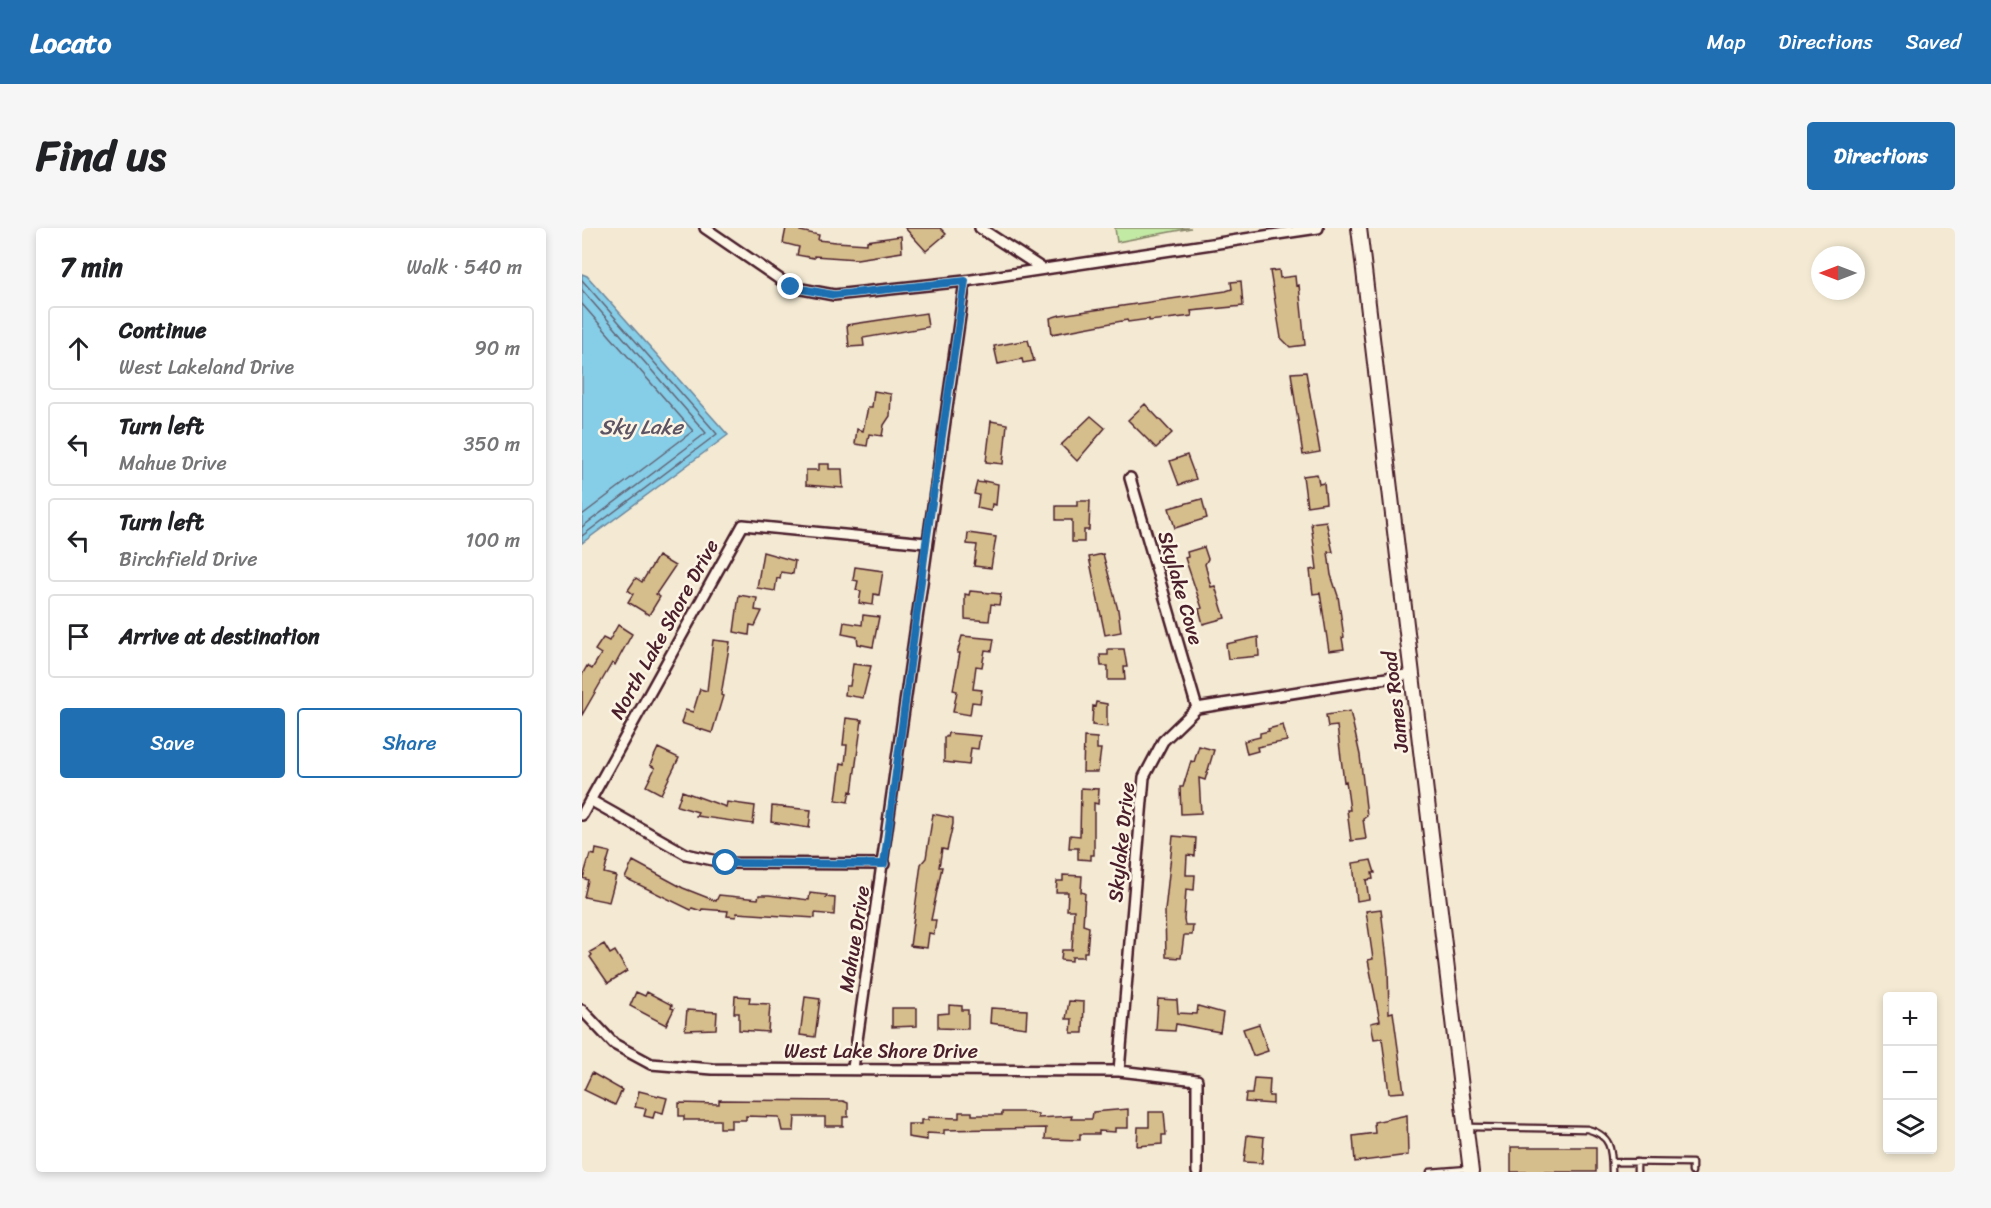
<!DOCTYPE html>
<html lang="en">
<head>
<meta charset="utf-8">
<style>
  body { margin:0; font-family:Sriracha,sans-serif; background:#f6f6f6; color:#202124 }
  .controls { position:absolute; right:18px; bottom:18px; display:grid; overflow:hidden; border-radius:6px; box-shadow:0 3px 9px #0003 }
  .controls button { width:54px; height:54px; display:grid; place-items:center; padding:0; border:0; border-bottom:2px solid #e0e0e0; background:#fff; color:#202124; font:30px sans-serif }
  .compass { position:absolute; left:1229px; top:18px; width:54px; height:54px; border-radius:50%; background:#fff; box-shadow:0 3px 9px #0003; rotate:270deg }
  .stop { position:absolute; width:18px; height:18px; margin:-14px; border:4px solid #1f6fb2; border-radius:50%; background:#fff }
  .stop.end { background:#1f6fb2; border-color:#fff; box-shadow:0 2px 6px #0008 }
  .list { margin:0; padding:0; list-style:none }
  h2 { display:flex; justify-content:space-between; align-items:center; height:78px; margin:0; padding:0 24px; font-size:26px }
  h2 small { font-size:20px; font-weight:400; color:#757577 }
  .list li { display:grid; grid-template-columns:39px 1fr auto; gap:18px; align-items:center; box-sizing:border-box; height:84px; margin:0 12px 12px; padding:0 12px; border:2px solid #e0e0e0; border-radius:6px }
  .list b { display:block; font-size:22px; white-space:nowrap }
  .list p { margin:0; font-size:20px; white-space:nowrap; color:#757577 }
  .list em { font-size:20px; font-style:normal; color:#757577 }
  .actions { display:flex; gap:12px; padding:18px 24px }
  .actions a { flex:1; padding:14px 0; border:2px solid #1f6fb2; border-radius:6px; text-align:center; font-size:21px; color:#1f6fb2 }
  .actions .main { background:#1f6fb2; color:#fff }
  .icon { flex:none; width:33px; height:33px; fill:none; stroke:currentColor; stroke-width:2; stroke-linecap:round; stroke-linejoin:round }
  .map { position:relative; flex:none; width:1373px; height:944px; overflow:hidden; border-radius:6px }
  header { display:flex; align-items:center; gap:36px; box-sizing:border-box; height:84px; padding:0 30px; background:#1f6fb2; color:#fff }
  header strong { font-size:28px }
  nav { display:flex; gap:33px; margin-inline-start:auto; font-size:21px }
  .intro { display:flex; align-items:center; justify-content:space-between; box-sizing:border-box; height:144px; padding:0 36px }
  h1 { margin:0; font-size:42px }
  .button { padding:15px 27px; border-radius:6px; background:#1f6fb2; color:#fff; font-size:21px; font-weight:700 }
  main { display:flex; gap:36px; padding:0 36px }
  aside { flex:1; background:#fff; border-radius:6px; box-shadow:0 3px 9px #0003 }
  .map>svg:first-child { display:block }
</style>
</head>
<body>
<header>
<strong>Locato</strong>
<nav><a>Map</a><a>Directions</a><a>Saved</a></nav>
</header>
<div class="intro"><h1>Find us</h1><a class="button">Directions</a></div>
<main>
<aside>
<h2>7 min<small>Walk · 540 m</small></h2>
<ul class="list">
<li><svg class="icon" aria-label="ahead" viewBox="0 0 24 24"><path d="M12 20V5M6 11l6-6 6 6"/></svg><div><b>Continue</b><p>West Lakeland Drive</p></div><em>90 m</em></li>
<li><svg class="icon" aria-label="left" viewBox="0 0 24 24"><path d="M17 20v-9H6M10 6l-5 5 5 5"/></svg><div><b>Turn left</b><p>Mahue Drive</p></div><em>350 m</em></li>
<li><svg class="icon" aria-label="left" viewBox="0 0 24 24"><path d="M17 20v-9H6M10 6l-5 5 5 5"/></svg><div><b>Turn left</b><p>Birchfield Drive</p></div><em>100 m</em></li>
<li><svg class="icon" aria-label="arrive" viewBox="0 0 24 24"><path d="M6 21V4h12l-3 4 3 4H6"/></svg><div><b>Arrive at destination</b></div></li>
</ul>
<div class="actions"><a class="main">Save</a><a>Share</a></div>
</aside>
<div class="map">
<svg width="1373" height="944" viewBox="0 0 1373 944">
  <rect width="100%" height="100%" fill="#f4ead3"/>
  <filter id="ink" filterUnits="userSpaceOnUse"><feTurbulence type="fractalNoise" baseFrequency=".0167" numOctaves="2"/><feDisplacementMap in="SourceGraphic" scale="12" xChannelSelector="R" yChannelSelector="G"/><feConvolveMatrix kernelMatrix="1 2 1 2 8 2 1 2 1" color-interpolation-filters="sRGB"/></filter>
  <g filter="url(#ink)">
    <!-- green -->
    <path fill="#c3eaa5" stroke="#868468" stroke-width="1.5" d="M533,0H609L535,14Z"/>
    <!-- water -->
    <path fill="#86cde7" stroke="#6e879c" stroke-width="1.5" d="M0,46L5,48L146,207L0,315Z"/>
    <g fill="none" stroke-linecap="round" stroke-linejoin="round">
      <!-- shore -->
      <path stroke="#626576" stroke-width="1.5" d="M0,52L135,206L0,308
        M0,62L124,205L0,299
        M0,76L111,203L0,287"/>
    </g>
    <!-- building -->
    <path fill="#d6bd8c" stroke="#4a1f2b" stroke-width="1.5" d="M204,0H218V3L237,7L236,12L254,14L285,16V13L319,8L320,24L275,31L232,28V30L215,27L217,19L201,15Z
      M323,0H358L364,6L344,23Z
      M697,42L698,50L713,48L714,58L717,57L723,117L708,119L699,110L688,43Z
      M659,53L661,78L609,83L610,88L567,93V91L546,94L545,92L470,106L468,90L478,87L644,63L650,61L649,54Z
      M344,85L346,99L281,110L282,118L267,119L265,97Z
      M446,112L452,133L441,135L440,131L416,136L412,118Z
      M724,144L738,224L721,227L709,145Z
      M292,163L309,166L308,188L302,197L300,208L287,206L285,218L273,216L275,201L281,203L286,179H290Z
      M563,176L590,205L574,220L546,192Z
      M509,188L523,200L495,233L479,217Z
      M409,193L425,196L421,236L404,234Z
      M605,227L614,251L597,257L588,233Z
      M237,236H247V241H260L261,260L224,257V242H237Z
      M735,246L737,256L742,255L744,275L725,278L721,248Z
      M402,253L416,256L414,277L410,276L409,283L395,280L397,267L392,266L395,254L402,255Z
      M620,271L625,290L593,300L587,280Z
      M495,273H508L507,302H502V314H490V292H474V278H495Z
      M744,293L751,324H746L749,347L756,368L762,409L760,410L762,421L747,423L738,365L731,366L728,342L735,341L729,295Z
      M386,305L414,309L409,340L392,338L395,317L385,316Z
      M622,319L626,331L623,336L629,359L633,358L643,390L621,396L617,381L620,380L603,330L606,329L605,324Z
      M181,324L213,333L211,346L199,344L198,351L195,350L193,363L175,360Z
      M521,326L536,382L539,404L523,407L507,329Z
      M76,328L93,338L74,366L78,369L67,387L46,374L51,366L46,362L54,350L60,354Z
      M273,339L301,343L297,367L292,366L291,377L277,375L279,363L274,362L276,353L271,352Z
      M388,363L419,366L417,377L409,376L407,393L383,391V366L387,367Z
      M157,367L175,370L173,382L180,383L173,398L168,397L167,407L152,404Z
      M281,387L297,389L291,419L276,416L275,409L260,406L262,394L280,397Z
      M36,397L50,406L33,437L30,435L0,487V447L5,438L10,441L19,426L13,422L21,410L27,413Z
      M380,408L412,411L410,423L403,422L400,439L394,438L391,461L400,462L398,475L390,474L388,487L371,484L375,463L371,462L378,425H375Z
      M676,409L677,428L646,431L644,416Z
      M131,412L148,414L139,467L141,468L130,505L99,495L103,482L111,484L118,461L125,463Z
      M526,421H542L545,439H542L543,452H526V438H519L518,427H526Z
      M271,436L289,438L281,470L263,467L264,458H268Z
      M514,474L525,476V499L510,497L511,478L513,479Z
      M768,483L778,527L785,588L781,591L784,611L769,613L765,582H768L764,553L762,554L755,498L746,499L744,487Z
      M264,490L280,492L270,564L268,563L266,574L254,572L259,535L263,536L265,517H261Z
      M701,497L705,513L675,519L676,523L665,526L662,513L678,509V505L687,503L686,501Z
      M366,505L398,508L396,521L389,520L387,537L362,534V509H365Z
      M502,509L515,510V521H519L516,544H501Z
      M617,518L632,522L623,552L617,550L619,585L599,586L598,559H601L609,533L612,534Z
      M76,520L97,530L79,566L64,558L73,540L68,537Z
      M499,560L517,561L516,576L512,575V627H509V632L496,631V620H487L488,607L498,608Z
      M100,563L144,579L145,574L173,578L171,596L114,588L116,584L95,578Z
      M190,578L229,582L227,600L189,594Z
      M351,586L371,590V596L365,622L360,621L357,639H360L349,692H354L352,706L347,705L345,720L328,718L339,636L344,630Z
      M591,608L614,610L613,628L605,627L604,647H613L612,662L604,661L602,692L603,697H611L610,707H602L599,730L584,729L583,683Z
      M14,621L28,624L22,645L34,648L27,674L2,669L6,652L1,650L8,626L13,627Z
      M789,632L793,645H790L791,651L784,652L787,671L775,673L771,635Z
      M51,633L101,660L134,673L137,667L176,671L177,667H187L227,672L228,665L245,667L244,669L253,670L252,687L233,685V690L155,685L154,689L145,688L146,683L120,681L119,683L110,680L109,682L43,650Z
      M481,647L500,648L499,664L503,665L501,697L507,699L505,724H502V729H490V733L479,732L480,722H490L492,682H485L486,664H474L475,653H481Z
      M799,681L806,741L807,785L811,784L822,864L807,865L800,810L792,811L789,795L798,793L786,732L791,731L784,683Z
      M22,716L28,726L33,723L45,743L26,755L8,729L10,727L8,724Z
      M54,764L63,768L65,764L90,777L89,780L92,781L84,797L48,778Z
      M153,768L168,769L167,775L188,776L186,804L157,802V785H152Z
      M223,769L238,771L233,809L218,807Z
      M576,771L595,772L596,785L615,786L616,778L641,785L638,804L594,796L593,803L574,802Z
      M487,773L502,774L501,805H489L490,791H484Z
      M367,777L380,778V782H386V801L356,800V786L367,785Z
      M310,780H335V798L310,799Z
      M409,780L445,782L444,800L408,795Z
      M105,782L135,784L134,801L103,802Z
      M677,796L686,823L671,828L661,801Z
      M10,845L40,862L33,877L2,862Z
      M672,850L688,851L687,868H691V876L663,874L664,866H670Z
      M57,863L85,870L81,885L73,883L71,890L62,888L64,881L53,879Z
      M137,872L261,873L266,875V889H261V898H243V889H213L212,903H200L197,889L164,888V892H149V900H138V892H102V888H97V875L137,876Z
      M546,881V900H533V904L517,903V906H498V912L463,911L464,900L362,902V906L345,905V912L326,909V896H339V892H346V889L377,890V884H390V887H420V884H446L456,886V890L490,888L489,891H510L511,884Z
      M567,884H582L584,907H580V916L555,918L556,899H567Z
      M825,887L826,927L773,934L771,908L793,905L792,894Z
      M665,907L682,909L680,935L662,934Z
      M929,919H1014V944H929Z"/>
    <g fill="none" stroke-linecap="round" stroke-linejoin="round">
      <!-- service casing -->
      <g stroke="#4a1f2b" stroke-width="9">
        <path id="service" d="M887,899L1005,901C1029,907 1030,921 1030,944
          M1030,934L1110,935V944
          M848,944L886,941
          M1055,944V934"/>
      </g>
      <!-- minor casing -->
      <g stroke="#4a1f2b" stroke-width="14">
        <path id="minor" d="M123,0L209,59L252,67L383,53L736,0
          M398,0L461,41
          M548,250L615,480
          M8,572L104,626L144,635L302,636
          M0,587L161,297L344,315
          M0,782L32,816L69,836L130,841L537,843L615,852V944
          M271,840L383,53
          M537,843L562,549L581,513L615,480L830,446"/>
      </g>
      <!-- secondary casing -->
      <g stroke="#4a1f2b" stroke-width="18">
        <path id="secondary" d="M777,0L889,944"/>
      </g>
      <!-- service -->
      <use href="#service" stroke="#fcf5e5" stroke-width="4.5"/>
      <!-- minor -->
      <use href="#minor" stroke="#fcf5e5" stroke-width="9"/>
      <!-- secondary -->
      <use href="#secondary" stroke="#fcf5e5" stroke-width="14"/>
    </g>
  </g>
  <g fill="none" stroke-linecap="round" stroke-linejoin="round" filter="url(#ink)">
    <!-- route -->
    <path stroke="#1f6fb2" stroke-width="8" d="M144,635L302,636L344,315L383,53L252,67L209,59"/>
  </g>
  <g text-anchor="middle" stroke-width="5" stroke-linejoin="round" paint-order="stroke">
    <!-- street labels -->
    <g font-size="20" fill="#4a1f2b" stroke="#fcf5e5">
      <text transform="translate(599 360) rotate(74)" y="7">Skylake Cove</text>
      <text transform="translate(82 401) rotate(-61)" y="7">North Lake Shore Drive</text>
      <text transform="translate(813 474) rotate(-97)" y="7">James Road</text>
      <text transform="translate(539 614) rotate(-84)" y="7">Skylake Drive</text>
      <text transform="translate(272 711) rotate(-81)" y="7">Mahue Drive</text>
      <text x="299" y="830">West Lake Shore Drive</text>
    </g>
    <!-- water labels -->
    <g font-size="21" font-style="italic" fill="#5c5363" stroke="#fcf5e5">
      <text x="59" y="206">Sky Lake</text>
    </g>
  </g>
</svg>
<div class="controls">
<button>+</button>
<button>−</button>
<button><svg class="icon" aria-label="layers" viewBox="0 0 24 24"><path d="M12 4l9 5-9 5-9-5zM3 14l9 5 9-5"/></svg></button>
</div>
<svg class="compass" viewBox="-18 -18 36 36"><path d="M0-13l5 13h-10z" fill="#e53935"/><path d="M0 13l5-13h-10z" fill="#757577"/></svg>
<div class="stop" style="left:144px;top:635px"></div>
<div class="stop end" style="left:209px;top:59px"></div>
</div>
</main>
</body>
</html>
